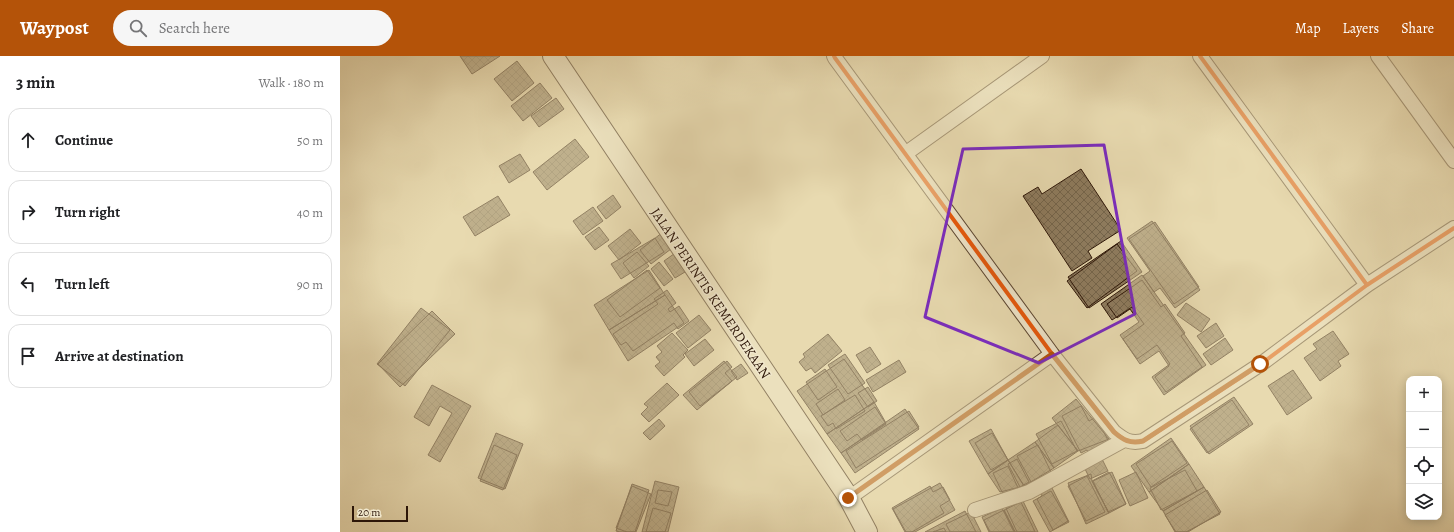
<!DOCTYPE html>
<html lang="en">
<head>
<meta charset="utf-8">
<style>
  body { margin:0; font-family:Alegreya,serif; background:#f6f6f6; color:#202124 }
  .controls { position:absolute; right:12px; bottom:12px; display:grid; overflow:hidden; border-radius:8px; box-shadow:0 2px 10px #0003 }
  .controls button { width:36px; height:36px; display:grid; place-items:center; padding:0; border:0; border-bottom:1px solid #e0e0e0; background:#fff; color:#202124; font:20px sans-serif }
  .scale { position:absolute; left:12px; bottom:10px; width:56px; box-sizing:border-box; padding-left:4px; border:2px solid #2d1608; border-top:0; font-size:11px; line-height:14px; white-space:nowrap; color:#2d1608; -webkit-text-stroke:3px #f0e7cc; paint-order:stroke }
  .stop { position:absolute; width:12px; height:12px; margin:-9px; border:3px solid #b45309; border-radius:50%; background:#fff }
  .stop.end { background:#b45309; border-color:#fff; box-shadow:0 1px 4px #0008 }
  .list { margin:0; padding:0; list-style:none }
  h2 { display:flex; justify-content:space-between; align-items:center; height:52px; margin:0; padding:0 16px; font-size:17px }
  h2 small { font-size:13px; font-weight:400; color:#757577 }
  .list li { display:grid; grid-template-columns:26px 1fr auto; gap:12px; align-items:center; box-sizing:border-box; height:64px; margin:0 8px 8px; padding:0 8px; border:1px solid #e0e0e0; border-radius:12px }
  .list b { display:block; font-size:15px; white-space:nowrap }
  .list em { font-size:13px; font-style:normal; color:#757577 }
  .icon { flex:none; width:22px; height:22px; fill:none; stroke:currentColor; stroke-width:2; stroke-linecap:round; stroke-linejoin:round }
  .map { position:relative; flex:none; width:1114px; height:476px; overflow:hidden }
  header { display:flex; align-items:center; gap:24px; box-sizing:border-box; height:56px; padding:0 20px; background:#b45309; color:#fff }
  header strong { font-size:19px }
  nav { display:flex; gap:22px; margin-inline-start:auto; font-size:14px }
  .search { width:280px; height:36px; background:#f6f6f6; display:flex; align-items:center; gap:10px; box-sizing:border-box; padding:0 14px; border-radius:22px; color:#757577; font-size:15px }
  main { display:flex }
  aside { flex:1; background:#fff }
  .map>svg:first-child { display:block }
</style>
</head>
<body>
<header>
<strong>Waypost</strong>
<div class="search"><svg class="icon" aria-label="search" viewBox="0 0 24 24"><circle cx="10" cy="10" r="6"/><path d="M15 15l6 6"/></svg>Search here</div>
<nav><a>Map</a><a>Layers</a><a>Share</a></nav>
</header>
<main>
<aside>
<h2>3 min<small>Walk · 180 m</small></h2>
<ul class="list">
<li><svg class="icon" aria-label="ahead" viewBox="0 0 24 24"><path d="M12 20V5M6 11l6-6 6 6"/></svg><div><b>Continue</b></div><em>50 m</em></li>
<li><svg class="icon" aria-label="right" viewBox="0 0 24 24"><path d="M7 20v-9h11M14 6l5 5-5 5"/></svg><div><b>Turn right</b></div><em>40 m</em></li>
<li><svg class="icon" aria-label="left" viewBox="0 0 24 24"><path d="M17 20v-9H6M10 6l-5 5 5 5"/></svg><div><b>Turn left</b></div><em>90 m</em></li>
<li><svg class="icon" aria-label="arrive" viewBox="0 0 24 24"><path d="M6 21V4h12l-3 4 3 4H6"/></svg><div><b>Arrive at destination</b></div></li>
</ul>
</aside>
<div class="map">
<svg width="1114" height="476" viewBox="0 0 1114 476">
  <defs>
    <pattern id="building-cross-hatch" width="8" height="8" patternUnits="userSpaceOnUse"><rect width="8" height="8" fill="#8e7c5f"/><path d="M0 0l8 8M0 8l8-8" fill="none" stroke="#74654c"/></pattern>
  </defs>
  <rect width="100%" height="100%" fill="#e8dab0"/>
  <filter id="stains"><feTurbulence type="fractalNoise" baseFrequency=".005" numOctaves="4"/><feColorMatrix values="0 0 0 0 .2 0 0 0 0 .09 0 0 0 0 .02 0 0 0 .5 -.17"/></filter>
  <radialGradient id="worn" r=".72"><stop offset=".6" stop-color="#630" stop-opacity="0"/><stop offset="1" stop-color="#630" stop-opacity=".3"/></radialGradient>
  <!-- building -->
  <path fill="url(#building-cross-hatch)" stroke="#2d1608" d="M120,0H160L132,18Z
    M177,5L194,27L172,45L154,23Z
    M200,27L212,42L183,65L171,50Z
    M216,42L224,53L199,71L191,60Z
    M235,83L249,101L207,134L193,116Z
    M180,98L190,114L169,127L159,110Z
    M741,113L781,174L748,195L752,202L732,215L683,140L698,131L702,138Z
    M273,139L281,151L266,163L257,151Z
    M158,140L170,159L135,180L123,161Z
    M253,151L263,165L243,179L233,165Z
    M812,165L860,234L835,252L820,232L814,236L803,220L810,215L787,182Z
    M815,166L859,231L834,248L789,183Z
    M259,171L269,184L255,194L245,181Z
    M290,173L301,187L279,204L268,190Z
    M323,176L335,190L311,208L300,194Z
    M315,182L324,196L281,223L271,208Z
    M781,185L802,216L749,252L728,221Z
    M777,188L797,215L747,252L727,225Z
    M338,195L350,213L335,222L324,205Z
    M297,196L309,210L294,222L283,207Z
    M319,206L333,223L324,230L311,213Z
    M307,214L320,232L280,261L267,244Z
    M309,214L325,239L269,274L254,249Z
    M802,219L866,309L824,339L812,321L830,308L817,289L797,303L783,283L804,268L792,251L772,264L761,248Z
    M802,224L821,251L825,248L845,277L841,280L862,311L826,336L815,321L829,310L819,295L800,308L780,279L799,266L790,253L777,262L767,248Z
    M327,234L336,247L328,253L330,256L339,250L349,265L338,273L334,267L293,295L286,286L281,289L273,278L318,248L314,243Z
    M325,239L344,267L288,305L269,274Z
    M846,247L870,263L861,276L837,259Z
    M81,252L110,274L65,330L37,308Z
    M92,255L115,278L60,331L38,308Z
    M359,259L371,274L348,292L336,277Z
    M876,267L884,280L866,292L857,280Z
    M993,275L1009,298L998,305L1001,310L980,325L964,302L977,293L973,288Z
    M332,277L348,294L343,299L345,301L324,320L315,310L320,306L316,301L322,296L317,290Z
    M488,278L502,295L475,317L471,312L466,315L459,306L465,301L463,298Z
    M885,282L893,294L871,309L863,298Z
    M365,283L374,294L354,310L345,298Z
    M530,291L541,308L527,317L516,299Z
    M505,298L525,327L508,338L488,309Z
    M504,303L534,346L487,378L457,335Z
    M559,304L566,316L533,336L526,324Z
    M384,305L397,321L357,354L343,339Z
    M387,305L392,311L385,317L392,325L360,350L349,336Z
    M401,308L408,317L397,324L391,315Z
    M485,313L497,331L478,344L466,326Z
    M953,314L972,342L947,359L928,330Z
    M327,327L339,339L309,366L301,358L308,351L304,348Z
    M92,329L131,350L100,406L88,399L112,357L100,350L89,370L74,361Z
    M528,331L537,345L528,351L518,337Z
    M498,333L505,344L483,359L476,348Z
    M515,339L525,355L496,373L493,367L488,370L481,360Z
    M894,341L913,368L869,398L850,370Z
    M736,343L769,383L738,395L712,362Z
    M892,344L909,369L867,397L850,373Z
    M534,346L546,367L501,397L487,378Z
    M741,350L749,365L756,361L770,388L749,399L747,394L741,397L722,360Z
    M535,351L546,368L522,384L517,378L507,385L500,375Z
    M565,353L579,373L515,417L501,397Z
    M569,355L579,371L516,412L506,395Z
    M319,363L325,370L310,384L303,377Z
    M721,365L737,395L712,408L696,378Z
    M718,369L738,395L714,412L695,386Z
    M651,373L668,404L648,418L629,385Z
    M156,377L183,388L165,433L138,422Z
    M652,377L668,404L651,414L635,387Z
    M831,382L849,408L809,436L791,410Z
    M832,385L847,407L811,431L796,408Z
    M695,386L714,412L684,430L668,404Z
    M154,389L177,399L163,434L140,425Z
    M698,389L711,416L691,426L677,400Z
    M677,403L689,426L680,431L668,408Z
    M762,403L768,415L750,423L744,411Z
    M668,404L684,430L660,436L648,418Z
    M849,408L864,431L823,455L809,436Z
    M668,410L678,432L663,438L653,417Z
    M845,414L857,435L821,454L810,432Z
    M769,416L786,448L769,457L752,425Z
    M772,416L786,448L768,456L753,425Z
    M796,416L808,442L790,450L779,424Z
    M751,418L752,425L769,457L746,468L728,427Z
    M747,420L765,456L746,465L728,430Z
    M315,425L339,431L328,476H302Z
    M600,427L615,454L575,476H566L553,453Z
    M292,428L309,434L295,476H280L276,475Z
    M292,430L311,438L296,476H287L276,472Z
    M590,430L593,436L603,431L610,444L600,450L604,457L572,476H565L552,452Z
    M711,430L729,466L713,474L697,443L702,440L700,436Z
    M864,431L880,458L846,476H835L823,455Z
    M318,434L332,436L328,450L315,447Z
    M867,434L881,456L848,476H836L825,459Z
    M711,435L728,465L710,476L693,445Z
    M680,444L695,476H677L665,450Z
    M683,445L698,476H675L664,454Z
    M313,452L331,457L325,476H306Z
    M662,452L674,476H649L642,461Z
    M664,454L675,476H650L644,464Z
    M625,455L636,476H585Z
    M631,456L641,476H610L606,468Z
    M604,472L606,476H593Z"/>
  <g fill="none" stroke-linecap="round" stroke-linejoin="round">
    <!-- minor casing -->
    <g stroke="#5c4732" stroke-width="16">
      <path id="minor" d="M494,0L495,2L712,298L774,376C784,384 790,388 803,385L921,308L1027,229L1114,172
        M860,0L1027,229
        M1038,0L1114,105
        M565,98L702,0
        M509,442L712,298
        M635,454L689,436L784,384"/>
    </g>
    <!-- secondary casing -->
    <g stroke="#2d1608" stroke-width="22">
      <path id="secondary" d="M213,0L509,442L527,476"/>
    </g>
    <!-- minor -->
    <use href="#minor" stroke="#f0e7cc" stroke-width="14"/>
    <!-- secondary -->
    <use href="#secondary" stroke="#f0e7cc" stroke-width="20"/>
    <!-- cycleway casing -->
    <g stroke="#f0e7cc" stroke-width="6">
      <path id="cycleway" d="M494,0L495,2L712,298L774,376C784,384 790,388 803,385L921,308L1027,229L1114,172
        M860,0L1027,229"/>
    </g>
    <!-- cycleway -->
    <use href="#cycleway" stroke="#e8590c" stroke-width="4"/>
  </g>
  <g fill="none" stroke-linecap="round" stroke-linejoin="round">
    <!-- route -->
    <path stroke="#b45309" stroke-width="5" d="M508,442L712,298L774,376C783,384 790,388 803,385L920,308"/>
  </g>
  <!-- marked area -->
  <path d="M0 0H1114V476H0ZM764,89L795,258L699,307L585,261L623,93Z" fill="#e8dab0" fill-opacity=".55" fill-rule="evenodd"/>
  <path fill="none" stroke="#7b2cbf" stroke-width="3" stroke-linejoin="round" d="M764,89L795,258L699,307L585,261L623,93Z"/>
  <g text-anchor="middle" stroke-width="3" stroke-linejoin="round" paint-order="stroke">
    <!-- street labels -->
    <g font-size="14" fill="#2d1608" stroke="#f0e7cc">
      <text transform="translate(371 237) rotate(56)" y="5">JALAN PERINTIS KEMERDEKAAN</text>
    </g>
  </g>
  <rect width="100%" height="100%" filter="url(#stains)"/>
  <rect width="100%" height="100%" fill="url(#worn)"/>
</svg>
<div class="controls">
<button>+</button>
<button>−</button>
<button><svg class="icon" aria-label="locate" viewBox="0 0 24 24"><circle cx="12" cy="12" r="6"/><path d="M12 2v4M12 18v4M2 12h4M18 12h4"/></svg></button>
<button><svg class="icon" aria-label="layers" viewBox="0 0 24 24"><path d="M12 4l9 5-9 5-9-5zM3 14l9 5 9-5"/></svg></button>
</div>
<div class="scale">20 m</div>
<div class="stop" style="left:920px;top:308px"></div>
<div class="stop end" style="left:508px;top:442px"></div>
</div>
</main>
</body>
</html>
